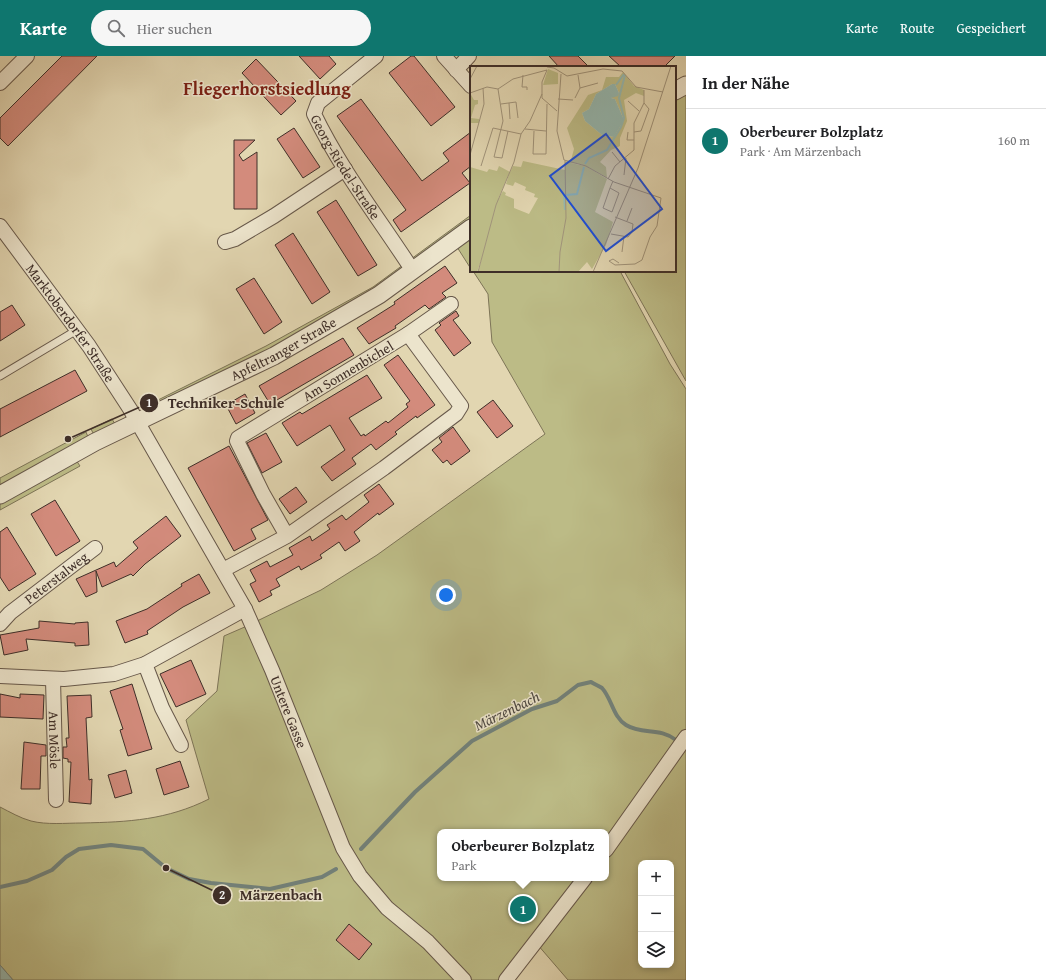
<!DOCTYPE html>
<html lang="de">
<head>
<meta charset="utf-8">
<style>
  body { margin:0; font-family:"Gentium Book Plus",serif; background:#f6f6f6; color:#202124 }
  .controls { position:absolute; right:12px; bottom:12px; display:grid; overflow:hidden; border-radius:8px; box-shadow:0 2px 6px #0003 }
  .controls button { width:36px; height:36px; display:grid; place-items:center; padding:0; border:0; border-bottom:1px solid #e0e0e0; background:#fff; color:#202124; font:20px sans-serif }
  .you { position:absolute; left:446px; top:539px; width:14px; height:14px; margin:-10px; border:3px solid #fff; border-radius:50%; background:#1a73e8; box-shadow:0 0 0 6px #1a73e833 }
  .badge { display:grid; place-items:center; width:26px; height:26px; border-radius:50%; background:#0f766e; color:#fff; font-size:13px; font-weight:700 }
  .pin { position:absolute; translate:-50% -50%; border:2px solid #fff; box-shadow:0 1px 4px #0006 }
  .popup { position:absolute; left:437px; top:773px; width:172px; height:52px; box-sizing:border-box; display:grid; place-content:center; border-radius:8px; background:#fff; filter:drop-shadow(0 1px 3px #0005); font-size:13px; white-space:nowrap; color:#757577 }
  .popup b { font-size:15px; color:#202124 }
  .popup::after { content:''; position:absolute; left:50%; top:100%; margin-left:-8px; border:8px solid transparent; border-top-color:#fff }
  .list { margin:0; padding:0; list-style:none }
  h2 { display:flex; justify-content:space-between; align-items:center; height:52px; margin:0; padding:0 16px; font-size:17px }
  h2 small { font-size:13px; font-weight:400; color:#757577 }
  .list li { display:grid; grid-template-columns:26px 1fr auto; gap:12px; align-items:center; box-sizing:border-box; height:64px; padding:0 16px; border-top:1px solid #e0e0e0 }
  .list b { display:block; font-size:15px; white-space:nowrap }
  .list p { margin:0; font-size:13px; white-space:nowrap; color:#757577 }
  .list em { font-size:13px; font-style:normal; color:#757577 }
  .icon { flex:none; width:22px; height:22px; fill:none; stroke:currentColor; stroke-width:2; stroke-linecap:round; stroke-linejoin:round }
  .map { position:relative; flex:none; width:686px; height:924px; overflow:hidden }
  header { display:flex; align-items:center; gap:24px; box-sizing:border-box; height:56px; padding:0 20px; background:#0f766e; color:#fff }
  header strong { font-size:19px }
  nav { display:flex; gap:22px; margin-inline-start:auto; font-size:14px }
  .search { width:280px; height:36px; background:#f6f6f6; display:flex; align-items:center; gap:10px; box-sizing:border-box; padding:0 14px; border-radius:22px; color:#757577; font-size:15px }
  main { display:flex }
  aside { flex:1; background:#fff }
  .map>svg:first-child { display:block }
</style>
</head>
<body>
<header>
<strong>Karte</strong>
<div class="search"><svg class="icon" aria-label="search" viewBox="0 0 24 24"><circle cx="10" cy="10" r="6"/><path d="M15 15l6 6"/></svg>Hier suchen</div>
<nav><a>Karte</a><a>Route</a><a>Gespeichert</a></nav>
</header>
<main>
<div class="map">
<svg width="686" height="924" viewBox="0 0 686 924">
  <rect width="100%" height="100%" fill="#e2d6b1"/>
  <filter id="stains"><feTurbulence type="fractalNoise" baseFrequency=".005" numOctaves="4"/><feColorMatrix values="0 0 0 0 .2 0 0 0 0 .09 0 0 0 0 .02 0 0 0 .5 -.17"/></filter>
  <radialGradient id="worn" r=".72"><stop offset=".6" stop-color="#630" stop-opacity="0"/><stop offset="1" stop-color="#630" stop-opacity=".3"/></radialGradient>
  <!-- green -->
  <path fill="#bcbb86" stroke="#7d7457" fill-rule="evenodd" d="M686,34V325L624,215H675V39Z
    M471,159V166L375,235L270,295L157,352L154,346L266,290L373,231Z
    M471,180V213L457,191Z
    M473,215H620L670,308L686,333V676L606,789V776H440V822H582L502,924H467L389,850L347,793L255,566L321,534L377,499L545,378L492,286L488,238Z
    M112,363L115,368L94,379L91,373Z
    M86,376L88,381L0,432V422Z
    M76,404L80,410L0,454V448Z
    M247,570L339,795L461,924H13L0,909V751C10,756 20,762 31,765C47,769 65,767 82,767C129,766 167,764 209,743L186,664L217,635L224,580Z
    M686,687V924H568L537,888L590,822H606V800ZM641,807H671V909H641Z"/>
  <!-- water -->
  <path fill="#95b8b0" stroke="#72817a" d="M0,909L13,924H0Z"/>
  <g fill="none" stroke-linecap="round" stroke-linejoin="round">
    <!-- stream -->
    <path stroke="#72817a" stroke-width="4" d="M361,793L415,736L472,685L532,653L557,645L578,629L591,626C594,628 599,630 602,632C612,643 613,661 626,669C642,679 660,671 676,684
      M0,831L27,825L52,814L66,801L79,793L111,789L143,793L166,812L189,823L211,827L270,833L322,821L336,813"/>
  </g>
  <!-- building -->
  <path fill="#d38b7c" stroke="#3e2e28" d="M62,0H97L8,90L0,82V62Z
    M299,0H329L336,8L320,23Z
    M411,0H414L455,51L431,70L389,17Z
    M549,0H578L589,11H559Z
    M609,0H675L664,11H621Z
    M256,3L296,45L281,59L242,17Z
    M361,43L422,125L449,105L443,97L471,76V110L462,117L470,127L401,176L393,164L406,154L337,60Z
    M294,72L320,111L303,122L277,83Z
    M234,84H255L239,99L243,105L257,96V153H234Z
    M336,144L377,209L358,220L317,156Z
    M293,177L330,236L312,248L275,189Z
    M445,210L457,227L442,237L446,241L429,253L425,249L395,270L396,272L369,288L357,272L395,248L394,246Z
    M254,222L282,266L264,278L236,233Z
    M12,249L25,269L0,285V256Z
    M456,255L459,260L453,264L471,287L454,300L435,274L441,269L439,267Z
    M343,282L354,299L270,348L259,330Z
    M398,299L435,349L417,362L416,360L395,376L397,378L376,394L371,388L352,402L356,408L332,425L321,411L345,394L330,369L297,390L282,367L300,356L302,358L367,319L382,342L349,362L361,380L364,378L365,380L386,365L388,367L408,351L406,348L410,345L384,309Z
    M75,314L87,335L0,381V353Z
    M245,338L255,357L236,368L226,349Z
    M493,344L513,370L497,382L477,356Z
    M453,371L470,395L451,409L447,404L443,407L432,394L442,386L439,382Z
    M266,377L282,406L262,417L247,387Z
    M229,390L268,464L251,473L256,483L234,495L188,412Z
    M379,428L394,448L379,459L378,457L354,476L360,485L345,495L339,486L320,499L322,502L301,514L299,510L276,523L280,530L270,535L272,539L259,546L250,528L256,525L250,514L267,505L270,511L293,499L289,492L310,480L312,485L330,473L327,469L342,459L346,464L369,446L364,439Z
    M296,431L307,446L290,458L279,443Z
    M55,444L80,485L56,500L31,458Z
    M166,460L181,480L145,508L133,520L131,518L102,531L96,515L97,536L86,541L76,523L114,506L116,511L138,492L133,486Z
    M7,471L36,518L9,535L0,521V476Z
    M199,518L210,537L183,551L147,575L148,578L125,587L116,565L147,553L182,530L181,528Z
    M39,565L75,568V567L88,566L89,589L75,590V587L26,583L28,594L4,599L0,579L39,572Z
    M191,604L206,638L176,651L160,618Z
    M132,628L152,693L128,700L120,674L123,673L110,635Z
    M0,638L20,642V638L44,639L43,663L0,661Z
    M91,639L92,661L86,662L89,724L92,723L91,748L69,746L71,706H68V703L63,702V691H67L66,682H69L67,640Z
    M24,686L46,689V700H41L40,733H21Z
    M180,705L189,731L164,739L156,713Z
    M126,714L132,737L115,742L108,719Z
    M349,868L372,888L359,904L336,884Z"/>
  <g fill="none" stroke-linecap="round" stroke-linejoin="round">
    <!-- service casing -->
    <g stroke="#67584a" stroke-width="9">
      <path id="service" d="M0,320L77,274"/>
    </g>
    <!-- minor casing -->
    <g stroke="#67584a" stroke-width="16">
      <g id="minor">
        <path id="s1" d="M376,0L318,47L314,58C341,114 380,164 413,215"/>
        <path d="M444,0L471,30"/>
        <path d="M456,14L469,0"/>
        <path d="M0,27L27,0"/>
        <path id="s2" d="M0,170L89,290L130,353L245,553L272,614L343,792L360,820L387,852L428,886L464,924"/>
        <path d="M225,186L235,183L274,160L345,113"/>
        <path d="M408,278L451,248"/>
        <path d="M223,514L287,480L384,412L456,358L461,350L408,278L238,382L237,385L263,438L287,480"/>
        <path id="s3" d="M0,568L10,557L95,492"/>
        <path d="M145,608L162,652L181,689"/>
        <path d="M0,620L64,623L114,618L145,608L245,553"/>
        <path id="s4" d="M53,623L56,744"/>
        <path d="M606,794L686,681"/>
        <path d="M506,924L585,822"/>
      </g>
    </g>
    <!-- tertiary casing -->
    <g stroke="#67584a" stroke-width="19">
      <g id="tertiary">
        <path d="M675,35L686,29"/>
        <path id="s5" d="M0,439L95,386L274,300L379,239L471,172"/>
      </g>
    </g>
    <!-- service -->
    <use href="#service" stroke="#ece4cc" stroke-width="7"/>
    <!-- minor -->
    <use href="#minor" stroke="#ece4cc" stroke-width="14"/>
    <!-- tertiary -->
    <use href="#tertiary" stroke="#ece4cc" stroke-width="17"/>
  </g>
  <g text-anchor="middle" stroke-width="3" stroke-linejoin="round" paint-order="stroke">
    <!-- street labels -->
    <g font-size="14" fill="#3e2e28" stroke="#ece4cc">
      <text dy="5" stroke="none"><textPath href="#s1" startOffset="148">Georg-Riedel-Straße</textPath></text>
      <text dy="5" stroke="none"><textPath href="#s2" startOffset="120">Marktoberdorfer Straße</textPath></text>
      <text dy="5" stroke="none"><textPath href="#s5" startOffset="319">Apfeltranger Straße</textPath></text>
      <text transform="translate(348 315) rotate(-31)" y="5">Am Sonnenbichel</text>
      <text dy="5" stroke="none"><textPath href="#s3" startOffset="73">Peterstalweg</textPath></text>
      <text dy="5" stroke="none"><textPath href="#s2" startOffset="567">Untere Gasse</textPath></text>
      <text dy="5" stroke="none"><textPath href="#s4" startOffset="61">Am Mösle</textPath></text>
    </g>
    <!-- water labels -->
    <g font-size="15" font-style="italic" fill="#4f4a43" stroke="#ece4cc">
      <text transform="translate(507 655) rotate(-26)" y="5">Märzenbach</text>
    </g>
    <!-- district labels -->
    <g font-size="18" font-weight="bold" fill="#7a1f14" stroke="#ece4cc">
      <text x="267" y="39">Fliegerhorstsiedlung</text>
    </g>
  </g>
  <!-- overview -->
  <g transform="translate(470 10)">
    <rect width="206" height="206" fill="#e2d6b1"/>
    <path d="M78,3L88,7V18L73,19ZM153,6L164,20L174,24V30L166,27L154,34L157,55L150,72V80L141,84L130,96L136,101L137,112L116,100L109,98L100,97L116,100L137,113L125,146L143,156L136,179L122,203L117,196L108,206H8L12,192L7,206H0V101L17,106L19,103L27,105L29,100L40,106L43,100L51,101L53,95L95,104V96L101,94L104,83L97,62L118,29L132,24L136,11H149ZM142,18H145L149,27L141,32L145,33L154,54L144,71L132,69L115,55L112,47L119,43L126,28ZM39,108L36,118L43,120L45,116L56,121L55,124L65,128L64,131L68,132L59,148L44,142V133L35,129L36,127L33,125L28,133ZM0,27L4,34H8V38L5,39L1,52L9,53V57H0Z" fill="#bcbb86" fill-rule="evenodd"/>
    <path d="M142,18H145L149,27L148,30L141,32L145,33L154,54L144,71L132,69L115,55L112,47L119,43L126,28Z" fill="#95b8b0"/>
    <path fill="none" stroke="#95b8b0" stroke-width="2" d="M146,19L154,8M115,98L119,92L137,84L151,61L154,52L149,32L155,9M94,129L95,144M96,129L107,128L114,101"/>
    <path fill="none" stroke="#a0937a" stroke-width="1" d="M77,1L84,2L97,10L133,3L152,5L166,21L193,26M77,4L72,16V32L87,45M91,8L87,65L94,94L116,100L144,116L191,132L187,160L180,171L172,194L165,198L145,199L139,195L143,193L149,197M53,9L52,21H57V24M108,9L110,22M0,13L7,0M28,23L33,55L24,91L32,92L38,65M0,27L17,21L28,23L43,13L77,4M105,32L110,22L128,17M88,33L103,34M158,35L169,45M39,37L40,53M31,38L46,36L48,52M55,63L76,65M64,65L63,88H76L77,38M158,66L157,74H164M164,66L171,65L179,43L174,37M142,86L150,96M0,89L14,38L13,22M11,100L23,62L51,68M154,109L156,92M138,113L145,100L164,84V57L174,37V24M140,122L149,127L142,146L133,142L140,122L143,115M157,155L162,142M141,168L158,171L162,166L163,158L145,151M152,186L154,170M8,206L26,139L44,96L51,68L60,55L72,28M89,206L90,186L96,152L95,95M123,206L168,102L201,0"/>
    <path fill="#1d4ed8" fill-opacity="0.15" stroke="#1d4ed8" stroke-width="2" d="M136,68L192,143L136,185L80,110Z"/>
    <rect width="206" height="206" fill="none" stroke="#3e2e28" stroke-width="2"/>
  </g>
  <!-- callouts -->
  <path fill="none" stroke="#3e2e28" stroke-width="1.5" d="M68 383L149 347M166 812L222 839"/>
  <g fill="#3e2e28" stroke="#ece4cc" stroke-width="1.5">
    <circle cx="68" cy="383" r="4"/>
    <circle cx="166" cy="812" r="4"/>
    <circle cx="149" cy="347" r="10"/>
    <circle cx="222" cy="839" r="10"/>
  </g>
  <g font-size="12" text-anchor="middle" font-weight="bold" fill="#fff">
    <text x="149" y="351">1</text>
    <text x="222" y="843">2</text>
  </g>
  <g font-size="15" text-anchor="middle" font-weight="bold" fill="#3e2e28" stroke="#ece4cc" stroke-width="3" stroke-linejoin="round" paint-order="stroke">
    <text x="226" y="352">Techniker-Schule</text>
    <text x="281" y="844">Märzenbach</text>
  </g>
  <rect width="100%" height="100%" filter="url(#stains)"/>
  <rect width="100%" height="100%" fill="url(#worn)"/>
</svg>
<div class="controls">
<button>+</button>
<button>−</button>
<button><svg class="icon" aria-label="layers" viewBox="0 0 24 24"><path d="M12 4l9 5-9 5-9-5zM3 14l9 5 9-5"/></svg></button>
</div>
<div class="you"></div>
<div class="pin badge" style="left:523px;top:853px">1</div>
<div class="popup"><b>Oberbeurer Bolzplatz</b>Park</div>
</div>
<aside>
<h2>In der Nähe<small></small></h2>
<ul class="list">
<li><span class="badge">1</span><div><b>Oberbeurer Bolzplatz</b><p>Park · Am Märzenbach</p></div><em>160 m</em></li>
</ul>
</aside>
</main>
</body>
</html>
